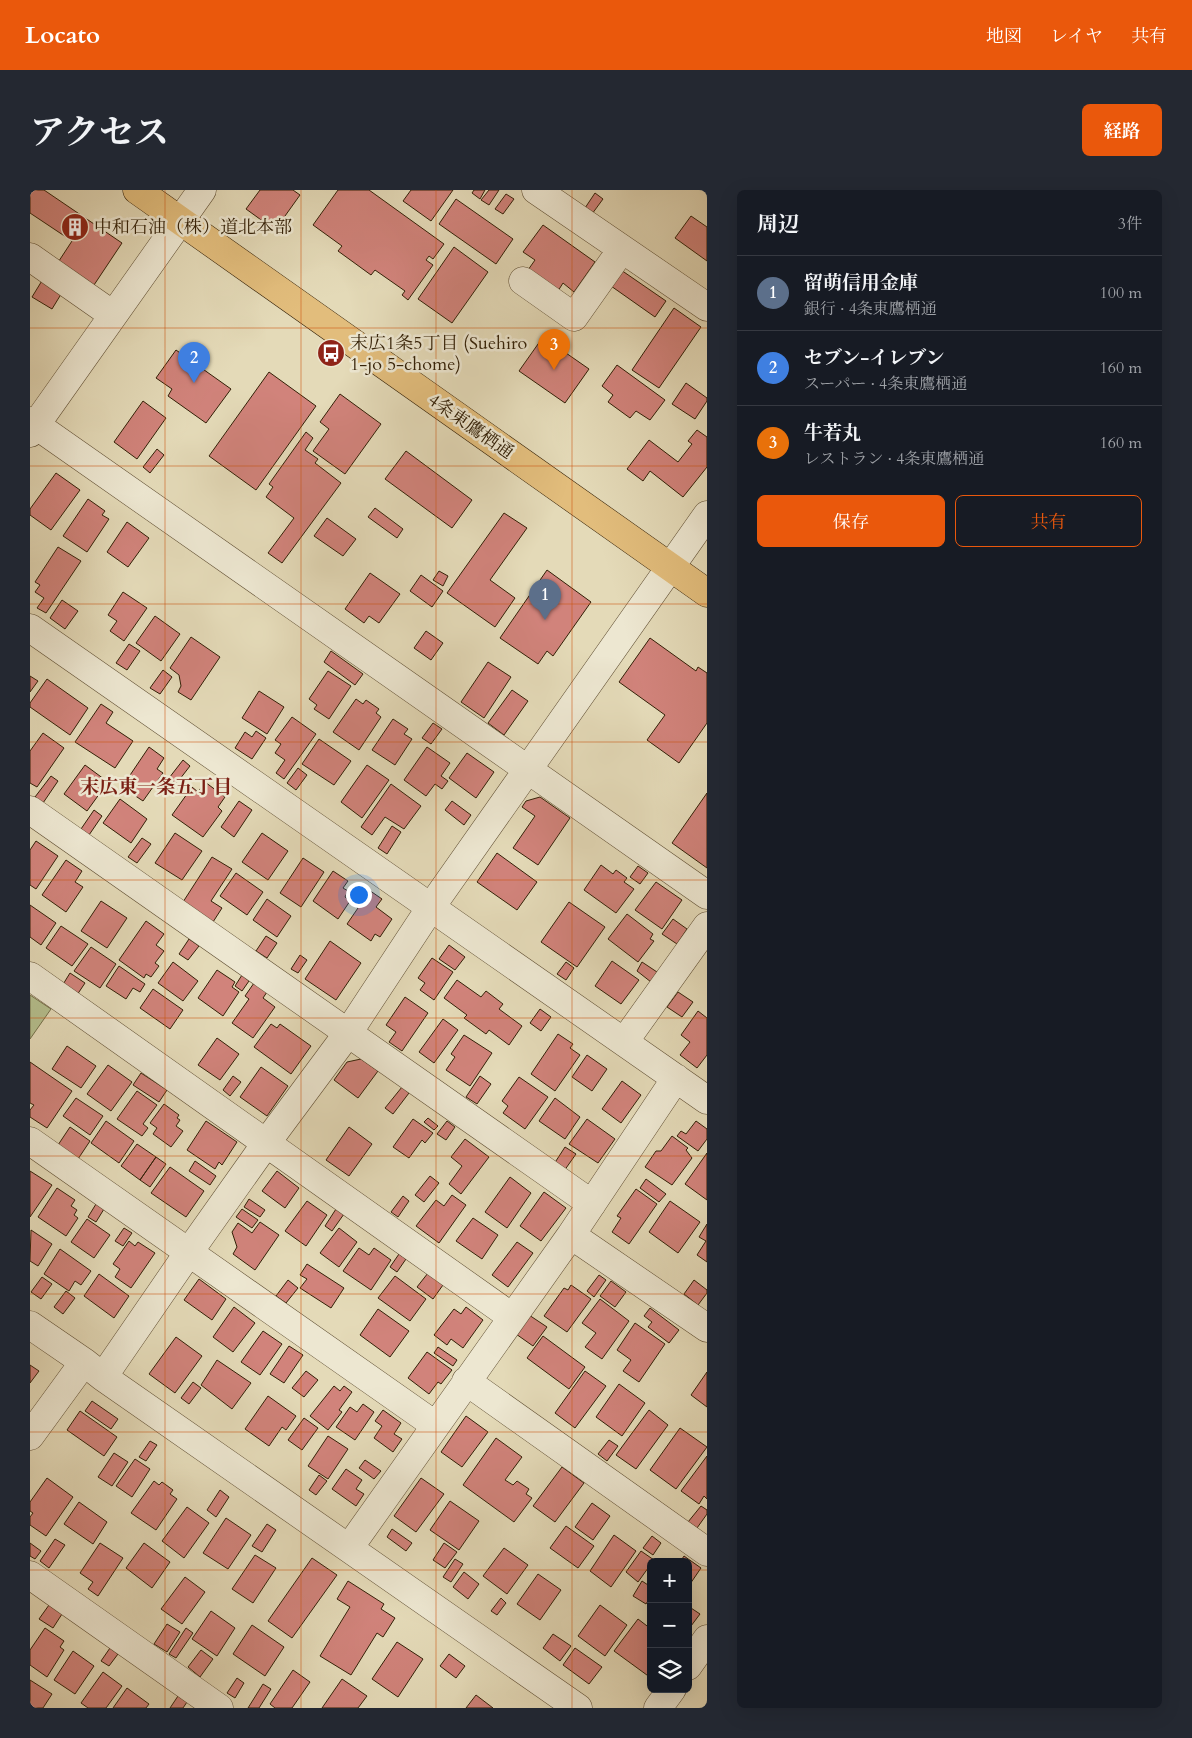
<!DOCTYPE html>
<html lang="ja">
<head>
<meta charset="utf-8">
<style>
  body { margin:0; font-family:Cardo,"Noto Serif JP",serif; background:#242831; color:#f1f3f6 }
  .controls { position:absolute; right:15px; bottom:15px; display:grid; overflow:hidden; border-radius:8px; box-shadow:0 5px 20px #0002 }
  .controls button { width:45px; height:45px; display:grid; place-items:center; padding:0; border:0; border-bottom:1px solid #363941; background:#171b24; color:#f1f3f6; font:25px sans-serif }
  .you { position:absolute; left:328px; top:704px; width:18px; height:18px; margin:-12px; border:4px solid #fff; border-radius:50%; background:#1a73e8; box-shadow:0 0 0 8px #1a73e833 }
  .badge { display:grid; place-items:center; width:32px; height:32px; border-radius:50%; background:#ea580c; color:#fff; font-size:16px; font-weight:700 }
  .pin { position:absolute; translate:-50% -41px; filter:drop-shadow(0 1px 2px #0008) }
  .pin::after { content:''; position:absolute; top:26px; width:18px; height:15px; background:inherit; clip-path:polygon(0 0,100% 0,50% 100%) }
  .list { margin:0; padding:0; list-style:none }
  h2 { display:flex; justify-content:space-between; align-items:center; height:65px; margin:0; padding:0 20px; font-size:21px }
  h2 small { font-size:16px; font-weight:400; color:#9ea1a6 }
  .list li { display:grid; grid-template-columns:32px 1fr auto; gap:15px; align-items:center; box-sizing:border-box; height:75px; padding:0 20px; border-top:1px solid #363941 }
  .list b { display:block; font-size:19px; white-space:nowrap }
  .list p { margin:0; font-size:16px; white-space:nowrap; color:#9ea1a6 }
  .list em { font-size:16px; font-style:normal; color:#9ea1a6 }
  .actions { display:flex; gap:10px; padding:15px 20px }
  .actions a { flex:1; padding:11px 0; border:1px solid #ea580c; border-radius:8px; text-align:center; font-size:18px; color:#ea580c }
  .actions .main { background:#ea580c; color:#fff }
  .icon { flex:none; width:28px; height:28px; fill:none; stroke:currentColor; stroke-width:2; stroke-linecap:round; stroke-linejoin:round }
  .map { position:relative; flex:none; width:677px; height:1518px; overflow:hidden; border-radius:8px }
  header { display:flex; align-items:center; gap:30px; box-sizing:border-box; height:70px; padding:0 25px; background:#ea580c; color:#fff }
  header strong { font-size:24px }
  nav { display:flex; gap:28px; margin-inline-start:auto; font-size:18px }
  .intro { display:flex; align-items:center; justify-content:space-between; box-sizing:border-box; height:120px; padding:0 30px }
  h1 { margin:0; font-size:35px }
  .button { padding:12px 22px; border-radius:8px; background:#ea580c; color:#fff; font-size:18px; font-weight:700 }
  main { display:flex; gap:30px; padding:0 30px }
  aside { flex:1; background:#171b24; border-radius:8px; box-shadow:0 5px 20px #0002 }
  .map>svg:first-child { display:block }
</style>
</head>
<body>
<header>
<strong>Locato</strong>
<nav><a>地図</a><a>レイヤ</a><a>共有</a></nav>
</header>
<div class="intro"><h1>アクセス</h1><a class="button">経路</a></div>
<main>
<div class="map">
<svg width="677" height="1518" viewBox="0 0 677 1518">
  <rect width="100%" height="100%" fill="#e4dab8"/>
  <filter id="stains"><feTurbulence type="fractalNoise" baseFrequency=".004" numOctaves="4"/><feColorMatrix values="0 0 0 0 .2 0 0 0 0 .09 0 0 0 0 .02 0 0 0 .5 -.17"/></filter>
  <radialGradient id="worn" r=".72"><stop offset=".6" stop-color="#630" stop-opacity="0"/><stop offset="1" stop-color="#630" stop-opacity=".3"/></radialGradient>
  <!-- green -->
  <path fill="#b5bf8e" stroke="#74704a" d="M0,805L21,819L0,849Z"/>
  <!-- building -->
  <path fill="#d1837b" stroke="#332007" d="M0,0H14L92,53L60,101L25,77L42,51L0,23Z
    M230,0H263L270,5L245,40L216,19Z
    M308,0H339L414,54L403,69L399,66L396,70L403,75L378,110L372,105L375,101L345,80L341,85L308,61L312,56L283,35Z
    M381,0H423L401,31L373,11Z
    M444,0H455L450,9L442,3Z
    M459,0H469L459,15L451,10Z
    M565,3L573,9L562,24L555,18Z
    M476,4L484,9L473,24L465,19Z
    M426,9L483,49L466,74L409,34Z
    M661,26L677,37V71L645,48Z
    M513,35L565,72L544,102L533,93L528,101L498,80L505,70L493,62Z
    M424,57L458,82L422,133L388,109Z
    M591,80L636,111L625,127L581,96Z
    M13,89L33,101L22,119L2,107Z
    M644,118L671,137L629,198L602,180Z
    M513,147L559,179L535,213L489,181Z
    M146,160L201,199L176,233L138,206L142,199L126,188Z
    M587,175L635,210L620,230L606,221L600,228L578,212L583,205L572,196Z
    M239,182L286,216L226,300L179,266Z
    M656,193L677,208V211L665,229L642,214Z
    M310,204L351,234L315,284L283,261L299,239L290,232Z
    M113,211L136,228L107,269L84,252Z
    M667,240L677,247V277L653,307L620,281L613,291L597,279L619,250L648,272L662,254L658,251Z
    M276,242L283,248L275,260L288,269L285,273L311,293L252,373L238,363L264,328L236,307L243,297L239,294Z
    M127,259L134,265L120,283L113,277Z
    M376,261L442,310L422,338L355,289Z
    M26,283L50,300L21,340L0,325V319Z
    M58,309L75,321L72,325L79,329L57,362L33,346Z
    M345,318L373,339L367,348L338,327Z
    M474,323L497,338L460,390L485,408L465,437L417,403Z
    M297,328L326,349L313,366L284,346Z
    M97,332L119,348L98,377L77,362Z
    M28,357L51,371L16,423L7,418L14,408L5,402L10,395L5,392Z
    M517,380L561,412L523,466L517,461L508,474L470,448Z
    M409,381L418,386L413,396L403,390Z
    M340,383L370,404L349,433L339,426L334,433L315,419Z
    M391,385L413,401L402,417L380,401Z
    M93,402L117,418L94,451L80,441L87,431L78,425Z
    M32,410L48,421L35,439L20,428Z
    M125,426L150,444L131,471L106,453Z
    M396,441L413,453L401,470L384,458Z
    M161,447L190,467L161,510L148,502L151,496L149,485L140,478Z
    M620,448L666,481L668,477L677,483V533L649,573L617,550L635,525L589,492Z
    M99,454L110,461L97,480L86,473Z
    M301,461L333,484L325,495L294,472Z
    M458,472L481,487L454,528L431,512Z
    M133,480L142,487L130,504L120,498Z
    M298,481L321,496L299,529L284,519L287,515L279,509Z
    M0,486L8,491L0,502Z
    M17,489L58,518L40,545L0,517V513Z
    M482,500L498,511L474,545L458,533Z
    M229,501L254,517L237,544L212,528Z
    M326,509L333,514L336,510L349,519L346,523L351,527L329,560L303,542Z
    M71,514L83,522L76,533L103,551L85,578L45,552Z
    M262,527L286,544L254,589L246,583L255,570L245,563L251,554L245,550Z
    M363,529L378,539L374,544L382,549L365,575L342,560Z
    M403,533L412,539L401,554L392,548Z
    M226,541L236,548L222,569L205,558L215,542L222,547Z
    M13,543L34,558L7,597L0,593V561Z
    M289,549L321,571L304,595L272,574Z
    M119,557L134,568L127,579L133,583L113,611L92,597Z
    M397,557L420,573L411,586L418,591L412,599L405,594L396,606L374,590Z
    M437,563L464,582L446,608L419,588Z
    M153,570L160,576L146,594L139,588Z
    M55,575L78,592L57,621L34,604Z
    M337,575L359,590L332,628L311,612Z
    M268,578L277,585L266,600L257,593Z
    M21,586L28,591L13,613L5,607Z
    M175,592L195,607L188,617L192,621L173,647L142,625L162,597L168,602Z
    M361,594L391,616L374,639L355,627L342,645L331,637Z
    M677,603V678L642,653Z
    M510,607L540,628L508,675L483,658L505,626L492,617L496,611Z
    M90,609L117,629L101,653L73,633Z
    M209,611L222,620L204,647L191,637Z
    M422,611L441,625L434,635L415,620Z
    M64,620L72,626L59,645L51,639Z
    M362,636L371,642L357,664L348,658Z
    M145,643L172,661L152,690L125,673Z
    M232,643L258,661L238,690L212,672Z
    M112,648L121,654L107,673L98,667Z
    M6,651L28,666L6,699L0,695V660Z
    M467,663L507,692L487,720L447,692Z
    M182,667L202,679L181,711L192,718L183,732L153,712Z
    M273,668L294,682L271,717L250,703Z
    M36,670L52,681L45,692L53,697L36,722L12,705Z
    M571,675L583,684L586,680L597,688L594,692L604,699L586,723L554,700Z
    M608,676L618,683L610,694L600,687Z
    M303,681L318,691L313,698L318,701L315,707L320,711L308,729L283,711Z
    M206,683L233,702L217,725L190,706Z
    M626,692L652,710L632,739L605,720Z
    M336,698L352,709L346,717L362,729L350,747L345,744L341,751L317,734L328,718L321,713L327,704L330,706Z
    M237,709L261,726L247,747L223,730Z
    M71,711L97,728L77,758L51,741Z
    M539,712L575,737L547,777L511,752Z
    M0,715L26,733L11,755L0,747Z
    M597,724L623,744L620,749L624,751L608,772L578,749Z
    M643,729L657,739L647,754L632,744Z
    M116,731L134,744L126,755L134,761L125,773L129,776L121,787L116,784L114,788L89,770Z
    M31,736L58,754L42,776L16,758Z
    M236,746L247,753L237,768L226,761Z
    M159,749L169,756L158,770L149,764Z
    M300,751L331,773L306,810L275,789Z
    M419,755L435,767L425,780L409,769Z
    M61,757L86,774L70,798L44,781Z
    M270,765L277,770L268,783L261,779Z
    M402,768L423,782L404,810L390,800L395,793L388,788Z
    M582,771L609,790L591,814L565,796Z
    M143,772L168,791L153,811L128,793Z
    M536,772L544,778L536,790L527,784Z
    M612,772L627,782L621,792L607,781Z
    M89,776L115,794L110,802L103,798L96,809L76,796Z
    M187,780L205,792L202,797L209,802L193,826L168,808Z
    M40,783L55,793L47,805L32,796Z
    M212,785L219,791L212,801L205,796Z
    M427,790L451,807L456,801L473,814L469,819L492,836L479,855L459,840L456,844L434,828L437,825L414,808Z
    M224,793L237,802L233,808L245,817L223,848L202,833L219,809L215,806Z
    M123,799L153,820L140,839L110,818Z
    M648,802L663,812L652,827L637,817Z
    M375,807L398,823L372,861L359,852L366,842L356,835Z
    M510,819L521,827L511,841L500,833Z
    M668,821L677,828V865L667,878L650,865L660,852L651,845Z
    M413,829L428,840L404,873L389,862Z
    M241,834L247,838L250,834L281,856L261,884L224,857Z
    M528,844L543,854L540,858L550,865L525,901L501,884Z
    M434,845L462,863L440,896L416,880L425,867L421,864Z
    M187,848L209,864L190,890L168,875Z
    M37,856L66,876L51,898L22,879Z
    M557,865L577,879L562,901L542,887Z
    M331,869L348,881L328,908L304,890L317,872Z
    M0,872L42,901L17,938L0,927V920L4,915L0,913Z
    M78,875L102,892L81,921L57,904Z
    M231,877L258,896L237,926L210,907Z
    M111,883L137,900L129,912L103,895Z
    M203,886L211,892L200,906L193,900Z
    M450,886L461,894L447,914L436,907Z
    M489,887L518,907L495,939L473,923L478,916L472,911Z
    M592,891L611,905L591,933L572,919Z
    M372,897L379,903L363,924L355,918Z
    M107,901L127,915L113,934L118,938L112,946L87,929Z
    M46,908L73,926L60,945L33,926Z
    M525,908L550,927L535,949L509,931Z
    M134,914L149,925L147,928L150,930L146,936L153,941L141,957L123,944L127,938L120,933Z
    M398,928L408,936L404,940L394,932Z
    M383,929L403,943L395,953L392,950L379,968L363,957Z
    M557,929L585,949L568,973L539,954Z
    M76,931L104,951L89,973L61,953Z
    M176,931L207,952L192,975L189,972L185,979L157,960Z
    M417,931L425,937L416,950L407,944Z
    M666,931L677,939V949L668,961L647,946L651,941L656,944Z
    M40,937L60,951L48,969L28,955Z
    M319,937L342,954L319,986L296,970Z
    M642,946L658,958L656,960L662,968L642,995L615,977L626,961H631Z
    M435,949L459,967L431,1004L419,994L432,976L421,967Z
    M107,954L126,967L110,990L91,976Z
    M535,957L546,964L534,981L524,974Z
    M677,963V1010L655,994Z
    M126,967L136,974L120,997L110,990Z
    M165,971L186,986L180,995L159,981Z
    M140,977L174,1001L156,1027L121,1003Z
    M0,981L22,995L0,1027Z
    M247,981L269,998L255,1018L232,1001Z
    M400,986L409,993L394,1012L385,1005Z
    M480,987L501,1003L477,1038L455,1022Z
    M616,989L636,1004L629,1012L610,998Z
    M27,998L45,1010L41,1016L47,1020L44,1025L48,1028L36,1046L8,1027Z
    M606,999L627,1014L599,1054L582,1042L591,1028L587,1026Z
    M514,1002L536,1018L511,1051L490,1036Z
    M422,1005L436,1015L409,1053L386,1036L406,1010L414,1016Z
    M373,1006L379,1011L368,1027L361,1022Z
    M219,1009L235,1020L230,1027L214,1017Z
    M277,1011L297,1025L276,1056L255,1041Z
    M640,1011L670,1032L648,1063L619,1042Z
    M66,1014L74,1019L66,1032L58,1027Z
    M212,1019L228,1030L222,1038L206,1027Z
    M306,1019L314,1024L302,1041L295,1036Z
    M443,1028L468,1045L452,1069L426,1051Z
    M57,1029L80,1045L64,1068L41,1052Z
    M230,1032L249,1045L225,1080L203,1064L207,1057L202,1042L208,1033L222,1043Z
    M677,1034V1072L667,1065L676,1051L669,1047Z
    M94,1038L102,1043L93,1056L85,1051Z
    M309,1038L327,1052L309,1077L290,1063Z
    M1,1040L22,1054L8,1076L0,1071Z
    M99,1051L105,1056L108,1052L125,1063L101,1098L85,1087L90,1079L83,1074Z
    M487,1052L503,1063L478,1097L462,1085Z
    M329,1058L339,1065L344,1058L361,1070L341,1100L313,1081Z
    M30,1059L61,1081L51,1095L45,1091L39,1101L14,1084Z
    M369,1064L376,1069L367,1082L360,1077Z
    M277,1074L314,1098L301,1118L270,1098L277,1089L270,1085Z
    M398,1083L413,1095L403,1109L387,1097Z
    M69,1084L99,1106L84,1128L54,1106Z
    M569,1085L576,1090L564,1107L557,1101Z
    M365,1086L396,1109L380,1131L348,1108Z
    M12,1087L22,1094L11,1109L1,1102Z
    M169,1089L196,1109L182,1130L154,1110Z
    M258,1090L268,1098L256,1113L246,1106Z
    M664,1090L677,1100V1103L668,1115L654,1104Z
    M581,1091L596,1102L585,1117L570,1106Z
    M541,1095L561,1109L537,1142L514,1126L534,1098L538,1100Z
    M36,1101L45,1108L33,1124L24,1117Z
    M570,1109L599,1131L572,1169L555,1157L566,1143L552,1133Z
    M204,1117L225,1133L203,1162L183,1147Z
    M436,1117L453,1130L433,1158L421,1149L417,1155L404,1145L424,1119L431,1124Z
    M620,1118L649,1140L639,1153L618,1137L622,1132L614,1126Z
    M348,1119L379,1141L360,1167L330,1145Z
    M499,1125L517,1137L503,1156L486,1144Z
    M605,1133L635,1154L609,1192L593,1181L601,1170L587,1160Z
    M233,1141L252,1154L230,1185L211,1172Z
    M513,1146L555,1177L539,1199L497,1168Z
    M146,1147L172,1166L145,1203L119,1184Z
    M259,1156L273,1165L254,1193L240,1184Z
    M408,1157L427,1170L423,1176L404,1163Z
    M397,1162L422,1180L411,1194L408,1192L399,1204L378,1188Z
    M187,1170L221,1193L202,1219L171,1195Z
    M0,1175L9,1181L0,1193Z
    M276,1181L288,1190L274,1207L262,1198Z
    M555,1181L576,1196L545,1238L525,1223Z
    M677,1182V1217L661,1205Z
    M163,1192L171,1198L159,1214L151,1208Z
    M589,1194L615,1213L592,1246L566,1227Z
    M304,1196L310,1201L314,1196L322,1202L309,1220L312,1222L298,1240L280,1226Z
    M238,1206L266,1226L256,1240L252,1237L239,1256L215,1239Z
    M62,1211L88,1229L81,1239L55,1221Z
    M333,1214L344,1222L325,1250L306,1237L320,1217L327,1222Z
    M353,1220L371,1233L364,1244L372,1249L363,1262L344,1248L352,1236L345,1231Z
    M619,1220L638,1235L606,1279L586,1265Z
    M50,1221L87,1247L74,1266L37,1240Z
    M436,1226L458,1242L432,1277L411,1262Z
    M274,1228L288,1238L272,1260L258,1250Z
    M650,1238L677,1257L646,1299L620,1280Z
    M298,1246L318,1259L298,1289L278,1276Z
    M466,1248L492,1267L475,1290L483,1295L487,1291L499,1299L496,1304L502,1308L484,1332L433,1295Z
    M579,1250L588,1256L577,1271L568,1264Z
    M120,1251L127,1255L116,1271L109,1267Z
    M84,1263L98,1272L82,1296L68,1287Z
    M677,1266V1309L674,1306L669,1314L651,1301Z
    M105,1269L120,1279L102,1307L86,1296Z
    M335,1270L351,1281L344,1289L329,1278Z
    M532,1277L554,1293L525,1332L503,1316Z
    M316,1279L332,1290L326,1299L334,1304L326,1316L302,1299Z
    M289,1285L297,1291L286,1305L279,1300Z
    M17,1288L43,1307L16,1346L0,1335V1327L3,1323L0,1321V1312Z
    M391,1288L414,1304L386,1342L364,1326Z
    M124,1291L129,1295L132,1292L143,1300L140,1304L147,1309L126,1340L101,1323Z
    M190,1300L199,1307L186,1327L177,1320Z
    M420,1311L449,1331L429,1360L400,1340Z
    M49,1312L77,1332L63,1354L34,1334Z
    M562,1313L580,1326L563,1350L545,1337Z
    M671,1316L677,1320V1324L667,1338L658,1332Z
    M157,1317L179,1333L154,1368L132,1351Z
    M196,1328L221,1345L198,1379L173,1363Z
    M237,1334L246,1340L232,1362L222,1356Z
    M536,1336L564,1356L548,1378L520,1358Z
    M362,1339L382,1353L376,1361L357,1347Z
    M584,1345L606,1361L581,1397L560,1381Z
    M622,1346L631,1353L623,1365L613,1358Z
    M25,1349L35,1355L19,1378L10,1371Z
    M0,1353L11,1361L5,1369L0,1366Z
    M70,1353L93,1368L68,1406L58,1399L63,1392L50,1383Z
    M114,1353L140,1372L122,1398L96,1378Z
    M414,1353L427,1362L415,1378L403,1370Z
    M474,1358L498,1375L477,1404L453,1386Z
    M611,1361L624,1370L621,1372V1374L608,1392L596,1382Z
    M225,1365L246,1378L223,1413L202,1399Z
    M654,1366L671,1378L658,1397V1372H650Z
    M282,1368L307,1385L262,1448L238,1431Z
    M425,1369L433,1374L421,1392L413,1387Z
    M434,1382L449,1394L438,1409L423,1397Z
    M508,1384L531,1400L510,1430L487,1414Z
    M155,1387L175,1402L152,1434L131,1419Z
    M318,1391L354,1414L351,1419L365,1428L353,1447L347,1443L321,1485L290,1466L320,1417L307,1409Z
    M612,1391L621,1397V1406L616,1414L603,1406Z
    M471,1408L476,1413L467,1425L461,1421Z
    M19,1415L32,1424L23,1438L9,1429Z
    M570,1415L597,1435L575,1466L548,1446Z
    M658,1416L670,1424L658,1440Z
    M181,1421L205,1438L187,1466L162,1449Z
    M608,1429L621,1439V1488L584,1461Z
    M137,1434L150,1442L137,1462L124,1454Z
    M222,1435L254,1457L235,1486L203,1464Z
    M15,1438L34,1451L30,1457L34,1460L17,1487L0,1475V1460Z
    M156,1438L163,1443L146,1468L139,1464Z
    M523,1444L541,1456L530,1471L513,1458Z
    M367,1452L393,1469L368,1507L342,1489Z
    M80,1458L88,1464L79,1476L71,1471Z
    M545,1458L572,1477L559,1494L533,1475Z
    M171,1460L183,1469L170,1487L158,1477Z
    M43,1461L64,1476L45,1504L24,1490Z
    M419,1464L435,1476L426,1488L410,1476Z
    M263,1480L280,1492L262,1518H245L240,1514Z
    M73,1482L92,1496L76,1518H58L51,1513Z
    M207,1488L214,1493L205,1508L197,1503Z
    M312,1489L337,1506L328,1518H292Z
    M0,1490L22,1504L13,1518H0Z
    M233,1494L241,1499L229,1518H218Z
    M97,1498L119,1514L116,1518H83Z
    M446,1505L463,1518H436Z
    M148,1506L157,1512L153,1518H140Z"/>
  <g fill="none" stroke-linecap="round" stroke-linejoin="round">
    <!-- minor casing -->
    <g stroke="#5f4e33" stroke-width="29">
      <path id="minor" d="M506,0L677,117
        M0,67L83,125
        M493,91L544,127L592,59
        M0,231L677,705
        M0,243L172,0
        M0,438L677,910
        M0,620L562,1014
        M0,786L482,1127
        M594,852L677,736
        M0,951L405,1235
        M541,1045L677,1138
        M0,1135L54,1172L73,1187L548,1518
        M73,1187L159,1062L237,952L318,843L401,717L677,325
        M436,1191L677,1362
        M0,1246L54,1172
        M319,1358L541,1045L646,888
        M0,1385L189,1518
        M658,1476L677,1449
        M628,1518L642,1499"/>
    </g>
    <!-- highway casing -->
    <g stroke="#332007" stroke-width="29">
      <path id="highway" d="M107,0L677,403"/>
    </g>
    <!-- minor -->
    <use href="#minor" stroke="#ede7d1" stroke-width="28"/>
    <!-- highway -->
    <use href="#highway" stroke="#e2bd7c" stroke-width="28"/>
  </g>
  <!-- grid -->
  <path fill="none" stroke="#cd500b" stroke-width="1" stroke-opacity="0.55" d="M135,0V1518M271,0V1518M406,0V1518M542,0V1518M0,138H677M0,276H677M0,414H677M0,552H677M0,690H677M0,828H677M0,966H677M0,1104H677M0,1242H677M0,1380H621M658,1380H677"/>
  <!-- icons -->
  <defs>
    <g id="building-disc" transform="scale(1.4375)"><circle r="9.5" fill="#8f2418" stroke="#ede7d1"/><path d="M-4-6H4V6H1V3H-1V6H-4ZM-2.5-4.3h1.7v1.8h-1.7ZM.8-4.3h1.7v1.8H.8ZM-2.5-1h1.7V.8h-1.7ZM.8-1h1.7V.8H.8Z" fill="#fff"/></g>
    <g id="bus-disc" transform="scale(1.4375)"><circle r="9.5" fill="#8f2418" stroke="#ede7d1"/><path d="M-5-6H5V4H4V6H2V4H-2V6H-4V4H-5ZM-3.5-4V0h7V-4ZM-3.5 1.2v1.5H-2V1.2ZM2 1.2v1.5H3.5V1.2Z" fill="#fff"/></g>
  </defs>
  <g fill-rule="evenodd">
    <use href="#building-disc" x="45" y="37"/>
    <use href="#bus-disc" x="301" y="163"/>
  </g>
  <g text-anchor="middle" stroke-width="5" stroke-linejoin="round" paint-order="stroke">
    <!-- poi labels -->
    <g font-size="18" fill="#332007" stroke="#ede7d1" text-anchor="start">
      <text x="64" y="43">中和石油（株）道北本部</text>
      <text x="320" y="159">末広1条5丁目 (Suehiro<tspan x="320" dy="21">1-jo 5-chome)</tspan></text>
    </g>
    <!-- street labels -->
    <g font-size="18" fill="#332007" stroke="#ede7d1">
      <text transform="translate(441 236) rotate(35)" y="6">4条東鷹栖通</text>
    </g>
    <!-- neighbourhood labels -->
    <g font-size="19" font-weight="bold" fill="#7a1f14" stroke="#ede7d1">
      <text x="126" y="603">末広東一条五丁目</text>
    </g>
  </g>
  <rect width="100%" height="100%" filter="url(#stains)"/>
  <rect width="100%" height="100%" fill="url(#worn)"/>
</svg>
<div class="controls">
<button>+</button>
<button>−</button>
<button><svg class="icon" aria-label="layers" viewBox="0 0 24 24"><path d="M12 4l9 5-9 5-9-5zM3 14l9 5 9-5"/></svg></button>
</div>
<div class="you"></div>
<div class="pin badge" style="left:515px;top:430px;background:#5c6f8a">1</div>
<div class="pin badge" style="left:164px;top:193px;background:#3f7fe0">2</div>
<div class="pin badge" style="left:524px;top:180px;background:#e8710a">3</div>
</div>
<aside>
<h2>周辺<small>3件</small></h2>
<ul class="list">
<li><span class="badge" style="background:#5c6f8a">1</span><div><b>留萌信用金庫</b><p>銀行 · 4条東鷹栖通</p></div><em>100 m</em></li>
<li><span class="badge" style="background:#3f7fe0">2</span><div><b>セブン-イレブン</b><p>スーパー · 4条東鷹栖通</p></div><em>160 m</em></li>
<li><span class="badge" style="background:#e8710a">3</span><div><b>牛若丸</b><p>レストラン · 4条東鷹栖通</p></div><em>160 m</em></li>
</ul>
<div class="actions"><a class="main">保存</a><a>共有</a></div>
</aside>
</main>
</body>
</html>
